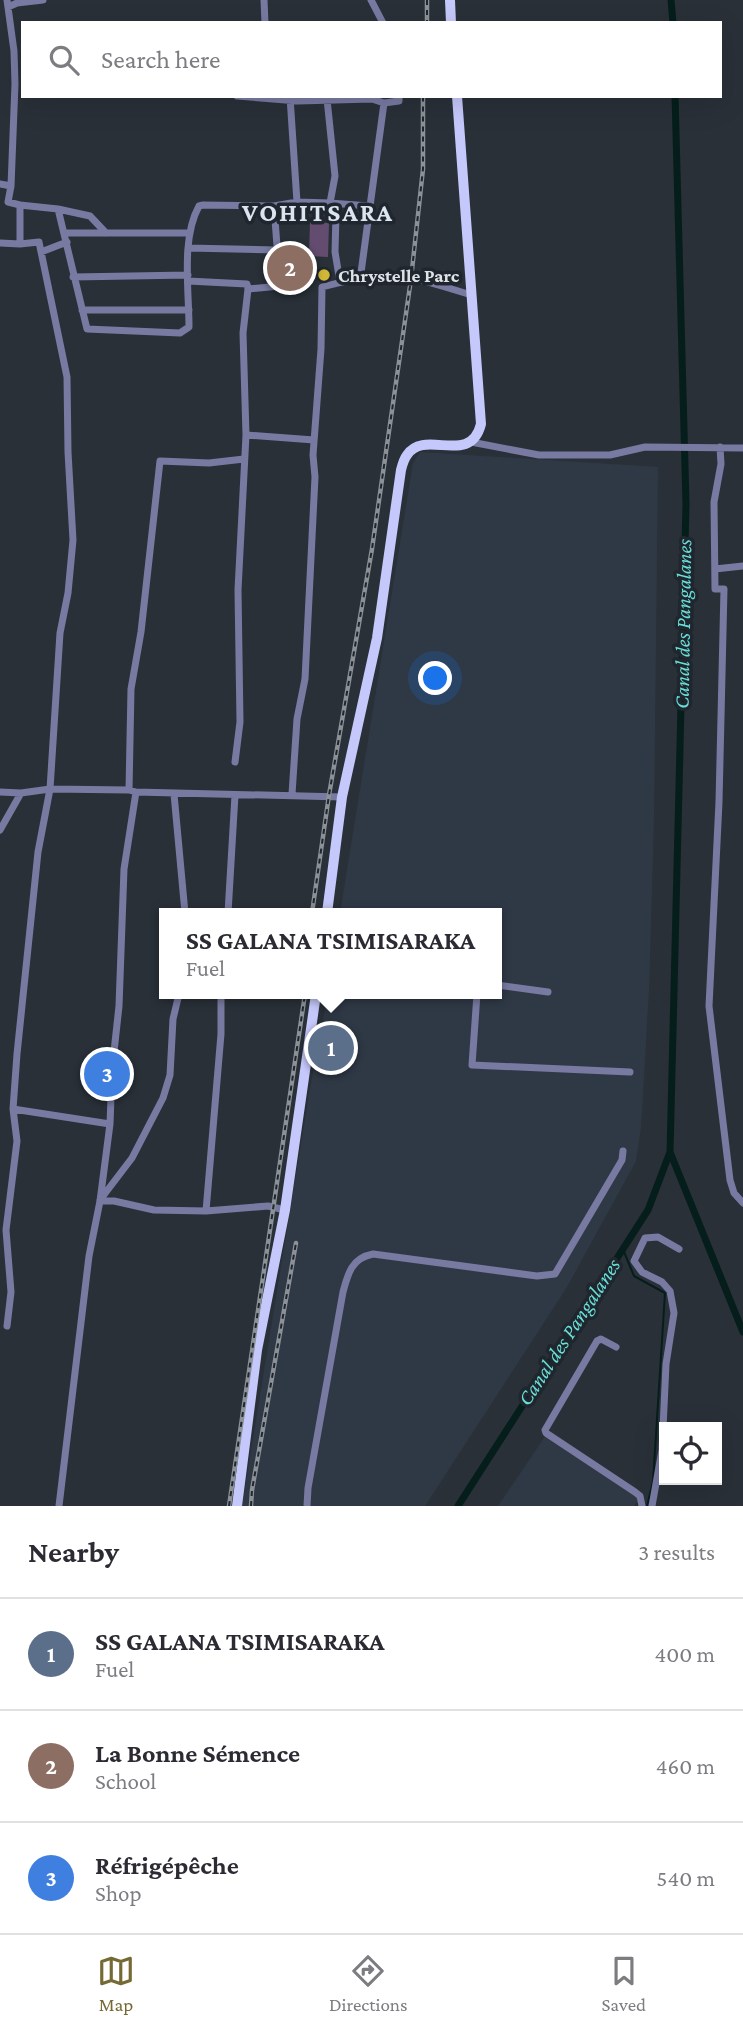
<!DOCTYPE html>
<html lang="en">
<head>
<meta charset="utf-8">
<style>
  body { margin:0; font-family:"Crimson Pro",serif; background:#f2f2f3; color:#2b2b33 }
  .controls { position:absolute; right:21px; bottom:21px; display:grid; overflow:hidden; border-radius:0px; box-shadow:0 7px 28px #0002 }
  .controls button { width:63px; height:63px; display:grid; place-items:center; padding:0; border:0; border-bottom:2px solid #e1e1e2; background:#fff; color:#2b2b33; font:35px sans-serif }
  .you { position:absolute; left:436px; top:679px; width:24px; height:24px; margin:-18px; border:5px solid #fff; border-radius:50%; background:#1a73e8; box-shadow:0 0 0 10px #1a73e833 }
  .badge { display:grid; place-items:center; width:46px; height:46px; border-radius:50%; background:#766a34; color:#fff; font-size:23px; font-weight:700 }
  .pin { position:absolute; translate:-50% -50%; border:4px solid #fff; box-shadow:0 2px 7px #0006 }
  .popup { position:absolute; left:159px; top:908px; width:343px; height:91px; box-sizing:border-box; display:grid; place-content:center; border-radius:0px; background:#fff; filter:drop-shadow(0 2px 5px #0005); font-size:23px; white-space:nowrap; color:#7c7c81 }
  .popup b { font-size:26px; color:#2b2b33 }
  .popup::after { content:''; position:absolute; left:50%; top:100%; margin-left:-14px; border:14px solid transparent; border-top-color:#fff }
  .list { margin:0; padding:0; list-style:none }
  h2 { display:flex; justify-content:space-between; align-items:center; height:91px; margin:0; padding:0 28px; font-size:30px }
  h2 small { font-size:23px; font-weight:400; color:#7c7c81 }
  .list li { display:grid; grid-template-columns:46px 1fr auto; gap:21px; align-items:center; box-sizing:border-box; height:112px; padding:0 28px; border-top:2px solid #e1e1e2 }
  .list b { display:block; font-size:26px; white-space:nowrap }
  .list p { margin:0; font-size:23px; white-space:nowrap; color:#7c7c81 }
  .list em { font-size:23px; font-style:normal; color:#7c7c81 }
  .icon { flex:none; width:38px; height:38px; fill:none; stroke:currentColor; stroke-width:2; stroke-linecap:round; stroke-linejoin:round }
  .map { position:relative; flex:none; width:743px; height:1506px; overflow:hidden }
  .search { position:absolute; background:#fff; box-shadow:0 7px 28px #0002; left:21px; right:21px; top:21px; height:77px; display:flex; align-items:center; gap:18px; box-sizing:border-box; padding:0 24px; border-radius:0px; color:#7c7c81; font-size:26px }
  .sheet { height:427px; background:#fff }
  nav { display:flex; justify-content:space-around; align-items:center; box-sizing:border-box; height:98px; border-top:2px solid #e1e1e2; background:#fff; font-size:19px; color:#7c7c81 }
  nav a { display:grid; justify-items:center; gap:4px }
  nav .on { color:#766a34 }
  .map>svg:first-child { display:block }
</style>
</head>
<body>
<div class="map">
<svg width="743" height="1506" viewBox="0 0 743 1506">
  <rect width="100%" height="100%" fill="#293038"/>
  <!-- built -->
  <path fill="#2f3946" d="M420,452L658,467L654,816L649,990L641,1127L636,1161L567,1287L425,1506H242L310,1089L328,994H497V913H340L413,463Z
    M546,1435L635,1494L638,1500L634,1506H498Z"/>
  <!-- green -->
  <path fill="#634c6f" d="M310,222L329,223L328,257L309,256Z"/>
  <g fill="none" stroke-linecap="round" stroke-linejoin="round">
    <!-- stream -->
    <path stroke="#051e1c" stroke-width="2" d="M622,1247L634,1276L665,1293L653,1482L647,1506"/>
    <!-- canal -->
    <path stroke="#051e1c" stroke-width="7" d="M671,0L673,23
      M670,1152L743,1332
      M458,1506L648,1210L670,1152L686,504L675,96"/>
    <!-- street -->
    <path stroke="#787aa2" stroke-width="7" d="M264,0L265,23
      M371,0L383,23
      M8,7L17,3L43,0
      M237,96L298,101L372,99L384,103L360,280
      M290,97L297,202
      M327,99L335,176L330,203L369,206
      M384,103L399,101V96
      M0,184L11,186
      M20,205L58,209L90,216L106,233
      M58,209L87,329L180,333L189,327C189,290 181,238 199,206L203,205L274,206L297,202L330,203L336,215L335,252L340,282
      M65,233H188
      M0,243L20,244
      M188,248L278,250
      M41,252L67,242
      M73,277L188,275
      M188,281L247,284L248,289L243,333L246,435L238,590L240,722L235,762
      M248,289L280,286L274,206
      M82,310H189
      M246,435L314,440
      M471,442L539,455H610L645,447L743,448
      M720,447L721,464L714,502L715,589H724L719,802L709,1006L730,1180L734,1193L743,1203
      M715,569L743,566
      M129,790L131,689L141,632L160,461L209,463L244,459
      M0,792L21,793
      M174,794L185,913
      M292,794L297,719L305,679L315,477L313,455L321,349L322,287C350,279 384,275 414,279C433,282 453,290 472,295
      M0,830L21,793L50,789L60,633L68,593L73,540L68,452L67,377L39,242L20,244V205L8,202L11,186L15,84L14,51L7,0
      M228,913L235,795
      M497,985L548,992
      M477,994L472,1065L630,1072
      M13,1109L110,1124
      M100,1200L132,1158L163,1098L170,1075L173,1019L179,994
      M100,1201H114L154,1210L206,1211L268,1206L285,1210
      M206,1211L221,1034V994
      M7,1326L11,1292L6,1230L17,1141L13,1109L17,1054L38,852L50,789L129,790L136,792
      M616,1347L601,1339L597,1341L545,1430L546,1433L635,1492L640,1496L642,1506
      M59,1506L89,1256L100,1201L110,1124L112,1070L119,1006L124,869L136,792L342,797
      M307,1506L308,1488L343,1292C348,1273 352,1258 373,1254L537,1276L555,1274L622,1160L623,1151
      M652,1506L662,1450L666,1364L674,1313L670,1291L662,1282L642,1272L634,1261L645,1238L658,1237L679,1249"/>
    <!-- primary -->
    <path stroke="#c5c8fa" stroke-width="10" d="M450,0L451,23
      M327,913L342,797L377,638L401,470C402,466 404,459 407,455C425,428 470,467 481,424L457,96
      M237,1506L257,1350L285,1210L316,994"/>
    <!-- rail casing -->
    <g stroke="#8b9197" stroke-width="4.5">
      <path id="rail" d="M427,0V23
        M312,913L329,795L372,549L411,279L423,169V96
        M229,1506L305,994
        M251,1506L252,1490L296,1243"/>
    </g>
    <!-- rail -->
    <use href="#rail" stroke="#1f262e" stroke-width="2" stroke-dasharray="5" stroke-linecap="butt"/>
  </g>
  <!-- markers -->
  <circle fill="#d1b736" stroke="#1f262e" stroke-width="2.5" cx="324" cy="275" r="7"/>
  <g text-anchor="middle" stroke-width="7" stroke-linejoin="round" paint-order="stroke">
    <!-- poi labels -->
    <g font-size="19" font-weight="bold" fill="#dee3e8" stroke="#1f262e" text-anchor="start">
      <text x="338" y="282">Chrystelle Parc</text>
    </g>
    <!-- water labels -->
    <g font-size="21" font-style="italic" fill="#6adfd8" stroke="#1f262e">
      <text transform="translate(683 624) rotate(-89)" y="7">Canal des Pangalanes</text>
      <text transform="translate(569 1332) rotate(-57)" y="7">Canal des Pangalanes</text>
    </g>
    <!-- district labels -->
    <g font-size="26" font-weight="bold" letter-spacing="2" fill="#dbe4ef" stroke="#1f262e">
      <text x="318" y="221">VOHITSARA</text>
    </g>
  </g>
</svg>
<div class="controls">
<button><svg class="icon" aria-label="locate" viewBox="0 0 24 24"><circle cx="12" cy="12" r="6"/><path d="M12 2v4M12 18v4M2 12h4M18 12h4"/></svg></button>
</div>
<div class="you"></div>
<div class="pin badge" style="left:331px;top:1048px;background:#5c6f8a">1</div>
<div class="popup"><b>SS GALANA TSIMISARAKA</b>Fuel</div>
<div class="pin badge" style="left:290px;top:268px;background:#8d6e63">2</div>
<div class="pin badge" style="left:107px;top:1074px;background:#3f7fe0">3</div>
<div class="search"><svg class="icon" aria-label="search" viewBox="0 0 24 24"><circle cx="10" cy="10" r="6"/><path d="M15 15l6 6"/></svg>Search here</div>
</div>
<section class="sheet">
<h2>Nearby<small>3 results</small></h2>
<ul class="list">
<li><span class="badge" style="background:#5c6f8a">1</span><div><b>SS GALANA TSIMISARAKA</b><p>Fuel</p></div><em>400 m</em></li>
<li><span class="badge" style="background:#8d6e63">2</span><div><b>La Bonne Sémence</b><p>School</p></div><em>460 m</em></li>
<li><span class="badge" style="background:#3f7fe0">3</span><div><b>Réfrigépêche</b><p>Shop</p></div><em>540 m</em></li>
</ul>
</section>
<nav>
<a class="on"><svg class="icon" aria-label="map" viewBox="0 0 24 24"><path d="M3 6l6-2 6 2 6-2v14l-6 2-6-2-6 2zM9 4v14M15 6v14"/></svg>Map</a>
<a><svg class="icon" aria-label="directions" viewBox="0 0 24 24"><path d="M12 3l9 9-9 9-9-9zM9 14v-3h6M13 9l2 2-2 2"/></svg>Directions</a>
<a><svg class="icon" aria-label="saved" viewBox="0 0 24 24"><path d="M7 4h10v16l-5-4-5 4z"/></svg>Saved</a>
</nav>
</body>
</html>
